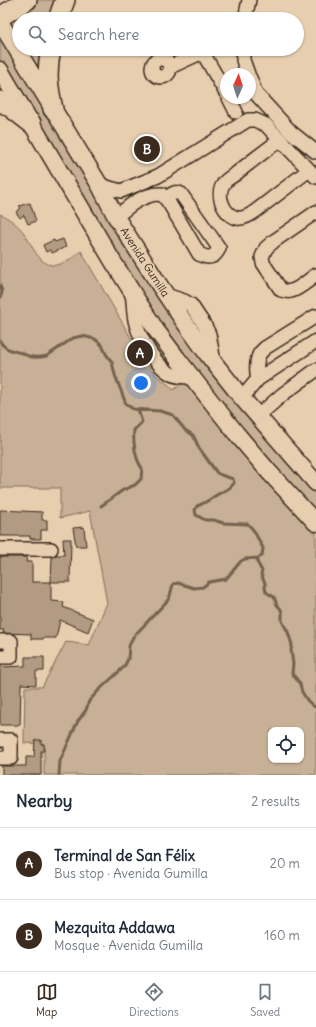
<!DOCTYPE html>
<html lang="en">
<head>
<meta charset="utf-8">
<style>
  body { margin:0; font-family:Delius,sans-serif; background:#f2f2f3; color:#1f2937 }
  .controls { position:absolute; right:12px; bottom:12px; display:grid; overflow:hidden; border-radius:8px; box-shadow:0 1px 3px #0004 }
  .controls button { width:36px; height:36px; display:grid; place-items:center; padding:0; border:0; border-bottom:1px solid #e0e1e3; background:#fff; color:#1f2937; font:20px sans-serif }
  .compass { position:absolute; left:220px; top:68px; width:36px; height:36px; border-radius:50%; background:#fff; box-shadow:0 1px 3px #0004; rotate:3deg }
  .you { position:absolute; left:141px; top:383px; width:14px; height:14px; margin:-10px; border:3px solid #fff; border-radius:50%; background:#1a73e8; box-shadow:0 0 0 6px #1a73e833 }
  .badge { display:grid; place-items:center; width:26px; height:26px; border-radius:50%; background:#3b2a1e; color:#fff; font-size:13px; font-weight:700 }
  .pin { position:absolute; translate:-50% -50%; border:2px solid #fff; box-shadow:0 1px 4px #0006 }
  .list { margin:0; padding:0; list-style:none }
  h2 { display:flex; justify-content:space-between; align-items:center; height:52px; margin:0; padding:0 16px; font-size:17px }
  h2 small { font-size:13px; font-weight:400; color:#747a83 }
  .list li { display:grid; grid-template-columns:26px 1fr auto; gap:12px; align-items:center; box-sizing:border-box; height:72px; padding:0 16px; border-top:1px solid #e0e1e3 }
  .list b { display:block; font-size:15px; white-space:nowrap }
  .list p { margin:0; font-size:13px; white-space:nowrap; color:#747a83 }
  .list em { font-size:13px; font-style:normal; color:#747a83 }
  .icon { flex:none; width:22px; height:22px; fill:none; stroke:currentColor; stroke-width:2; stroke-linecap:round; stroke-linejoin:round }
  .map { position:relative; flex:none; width:316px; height:775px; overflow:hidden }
  .search { position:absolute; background:#fff; box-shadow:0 1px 3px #0004; left:12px; right:12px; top:12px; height:44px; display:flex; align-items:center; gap:10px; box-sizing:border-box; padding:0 14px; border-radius:22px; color:#747a83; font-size:15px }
  .sheet { height:196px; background:#fff }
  nav { display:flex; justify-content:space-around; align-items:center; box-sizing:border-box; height:56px; border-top:1px solid #e0e1e3; background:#fff; font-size:11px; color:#747a83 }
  nav a { display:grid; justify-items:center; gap:2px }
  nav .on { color:#3b2a1e }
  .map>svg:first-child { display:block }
</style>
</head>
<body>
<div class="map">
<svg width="316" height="775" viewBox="0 0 316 775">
  <rect width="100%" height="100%" fill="#e6ceaf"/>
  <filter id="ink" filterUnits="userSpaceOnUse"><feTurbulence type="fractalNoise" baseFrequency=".025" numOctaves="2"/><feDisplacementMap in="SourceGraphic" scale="8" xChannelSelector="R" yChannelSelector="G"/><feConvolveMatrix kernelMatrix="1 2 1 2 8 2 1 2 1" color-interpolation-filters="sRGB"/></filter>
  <g filter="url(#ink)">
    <!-- green -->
    <path fill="#c7b095" stroke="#816d5a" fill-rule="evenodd" d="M27,0H65L58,19H19V49H51L49,91L166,295L191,305L214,362L316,483V775H44V744L24,743L25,687H42L66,642L89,645L107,603L90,511L60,518V488H0V214C9,218 18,225 24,233C33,246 41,273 63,263C70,260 75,256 81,251L146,364L157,376L170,386L173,390L191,378L175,376L148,349L132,293L31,123L0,101V17ZM271,730H301V760H271Z"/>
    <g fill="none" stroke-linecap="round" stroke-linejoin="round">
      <!-- stream -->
      <path stroke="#756250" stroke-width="3" d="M0,286C2,290 3,293 0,298
        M0,341C5,350 13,351 22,353C24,354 26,355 28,356C33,358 42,357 47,356L73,338L82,336L95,339L102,345L106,354L112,362L115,375L126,404L133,409L160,411L173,415L185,430L193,435L199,448L217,473L221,475L233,479L234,483C227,492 224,490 215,496C208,501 205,503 197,506L195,510L196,515L205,520H214L223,523L248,524L254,531L263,548L262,556L258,558L245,559L241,561L226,579L209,582L203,587L194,588L178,583L173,584L170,596L168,600L133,637L129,646L128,659L124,667L99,690L89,701L86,710L78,721L60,761L59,775
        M101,506L123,490L135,485L141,479L142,468C135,459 133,442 134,430L142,422L138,410
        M258,558L257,562L262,571L261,575L265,583V587L266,592L274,597L277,605L280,608L282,612V621L288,632L292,645L291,650L293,664L292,673L300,684L302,692L307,700L313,706L316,707"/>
    </g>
    <!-- building -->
    <path fill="#b29b82" stroke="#3b2a1e" d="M30,203L36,221L28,224L24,215L20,218L16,212L21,208L19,206Z
      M63,239L66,247L52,253L50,250L46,252L43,245L54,240L55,242Z
      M0,510L42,512V520H47V530H41V539H30V536H0Z
      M84,527L86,546H76L73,528Z
      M63,539H71L70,582H51L52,557L56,555H64Z
      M0,557H27L26,562H32V582H51V601L64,602L63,607L93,619L88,632L60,620L56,638H43V639H31V634L3,633L4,630H0Z
      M25,657H44V671H36V685L21,684L20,725H0V667L25,666Z
      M35,740H41V744H44V751H41V775H2V766H26V757H34Z"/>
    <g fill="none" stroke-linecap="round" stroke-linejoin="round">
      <!-- minor casing -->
      <g stroke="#3b2a1e" stroke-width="16">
        <path id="minor" d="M245,19L249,0
          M243,49V60L248,74
          M203,53L226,93
          M152 68a9 9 0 1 1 18 0a9 9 0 1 1-18 0Z
          M170,67L209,49
          M250,78L256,94L291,132L316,152
          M229,98L236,112
          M280,140C266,150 252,161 238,172C235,175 226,179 224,183C215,195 224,215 237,218C244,219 252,214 257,210L309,170
          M99,184L110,188L121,191L158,176L248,120H255L266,125L316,177
          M316,212L274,241L266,248L262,257L263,263L281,290C284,291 288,292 291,291C298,290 310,279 316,275
          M116,217C130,205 144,193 162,194L169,203L199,254C208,259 215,258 219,248L181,194C175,190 171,195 166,199
          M132,294C134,304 133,315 136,324C140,339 157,367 171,374C177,377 185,377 192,377
          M166,295L184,301L191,305L205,326L209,334L214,362
          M258,379C256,372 256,360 260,353C262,351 264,349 265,348L316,316
          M242,398L258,379L316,341
          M258,416L283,394L316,370
          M0,549H51
          M0,641H11V657H0
          M0,740H11V758H0"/>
      </g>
      <!-- major casing -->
      <g stroke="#3b2a1e" stroke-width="19">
        <path id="major" d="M0,22L99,184L116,217L160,286L185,323L208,355L242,398L316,483
          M0,70L112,260L156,330L177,358L236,433L269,472L316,523"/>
      </g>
      <!-- highway casing -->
      <g stroke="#3b2a1e" stroke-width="22">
        <path id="highway" d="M0,17L27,0
          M58,19L65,0
          M51,49C46,72 48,87 53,109
          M0,101L13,109L31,123"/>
      </g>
      <!-- minor -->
      <use href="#minor" stroke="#e6ceaf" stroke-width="13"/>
      <!-- major -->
      <use href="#major" stroke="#e6ceaf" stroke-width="16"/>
      <!-- highway -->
      <use href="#highway" stroke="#e6ceaf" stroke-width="19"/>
    </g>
  </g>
  <g text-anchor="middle" stroke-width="3.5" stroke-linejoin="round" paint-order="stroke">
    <!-- street labels -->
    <g font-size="11" fill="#3b2a1e" stroke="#e6ceaf">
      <text transform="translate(145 262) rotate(57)" y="4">Avenida Gumilla</text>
    </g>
  </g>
</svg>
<div class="controls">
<button><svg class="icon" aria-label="locate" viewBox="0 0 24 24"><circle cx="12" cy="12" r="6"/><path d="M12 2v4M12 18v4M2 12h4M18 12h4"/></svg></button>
</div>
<svg class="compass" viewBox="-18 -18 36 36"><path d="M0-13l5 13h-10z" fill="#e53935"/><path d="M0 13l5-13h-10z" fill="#747a83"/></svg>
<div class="you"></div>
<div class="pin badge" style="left:140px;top:353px">A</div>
<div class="pin badge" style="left:147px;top:149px">B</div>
<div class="search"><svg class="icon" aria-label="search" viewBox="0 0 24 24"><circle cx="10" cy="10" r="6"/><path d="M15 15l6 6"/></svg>Search here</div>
</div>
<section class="sheet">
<h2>Nearby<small>2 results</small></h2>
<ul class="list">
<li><span class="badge">A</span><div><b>Terminal de San Félix</b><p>Bus stop · Avenida Gumilla</p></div><em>20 m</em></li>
<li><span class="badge">B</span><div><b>Mezquita Addawa</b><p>Mosque · Avenida Gumilla</p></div><em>160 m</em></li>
</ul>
</section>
<nav>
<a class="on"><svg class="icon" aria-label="map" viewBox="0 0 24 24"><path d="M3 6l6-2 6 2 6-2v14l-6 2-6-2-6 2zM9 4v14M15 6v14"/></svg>Map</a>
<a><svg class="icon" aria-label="directions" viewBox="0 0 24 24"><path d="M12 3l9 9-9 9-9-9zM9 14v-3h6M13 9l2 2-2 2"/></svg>Directions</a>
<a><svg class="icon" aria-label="saved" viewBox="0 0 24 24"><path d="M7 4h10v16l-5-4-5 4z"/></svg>Saved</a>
</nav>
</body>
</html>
